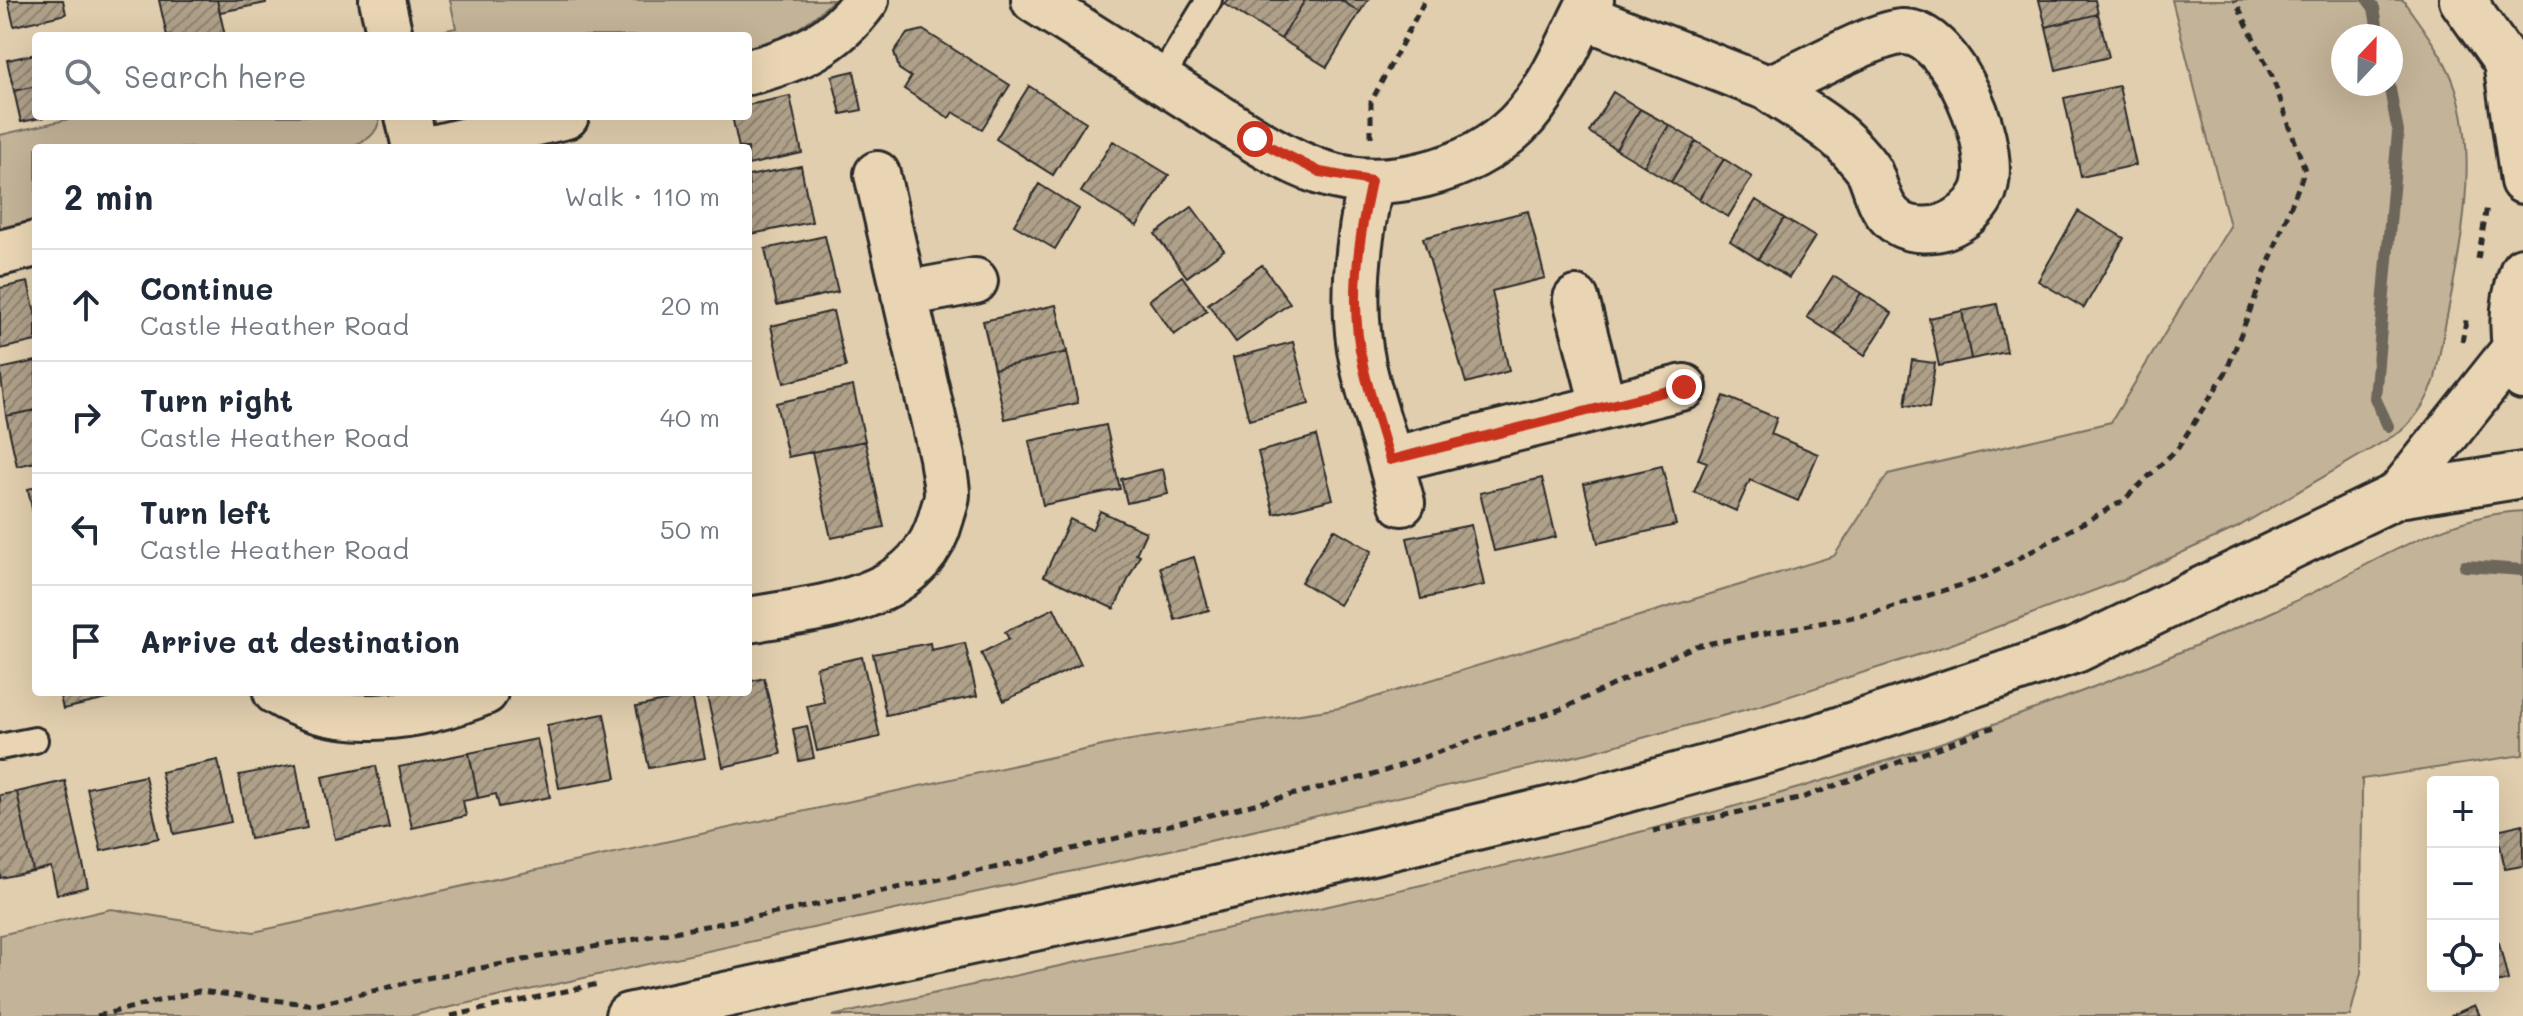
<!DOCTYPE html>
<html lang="en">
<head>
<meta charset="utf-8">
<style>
  body { margin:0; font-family:Mali,sans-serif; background:#f2f2f3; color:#1f2937 }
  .controls { position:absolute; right:24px; bottom:24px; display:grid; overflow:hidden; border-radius:8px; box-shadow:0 8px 32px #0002 }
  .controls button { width:72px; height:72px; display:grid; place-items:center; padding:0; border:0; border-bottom:2px solid #e0e1e3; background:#fff; color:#1f2937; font:40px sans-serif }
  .compass { position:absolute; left:2331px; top:24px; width:72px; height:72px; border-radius:50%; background:#fff; box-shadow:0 8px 32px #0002; rotate:22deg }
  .stop { position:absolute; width:24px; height:24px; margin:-18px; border:6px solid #c8321e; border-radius:50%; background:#fff }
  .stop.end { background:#c8321e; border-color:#fff; box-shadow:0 2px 8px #0008 }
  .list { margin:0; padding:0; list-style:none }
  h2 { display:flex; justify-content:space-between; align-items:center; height:104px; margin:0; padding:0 32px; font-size:34px }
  h2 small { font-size:26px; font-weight:400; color:#747a83 }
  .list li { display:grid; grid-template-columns:52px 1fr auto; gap:24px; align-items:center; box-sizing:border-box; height:112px; padding:0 32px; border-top:2px solid #e0e1e3 }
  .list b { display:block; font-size:30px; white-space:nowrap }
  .list p { margin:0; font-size:26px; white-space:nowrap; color:#747a83 }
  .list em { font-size:26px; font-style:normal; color:#747a83 }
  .icon { flex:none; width:44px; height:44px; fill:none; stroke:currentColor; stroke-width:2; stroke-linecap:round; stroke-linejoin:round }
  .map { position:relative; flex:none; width:2523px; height:1016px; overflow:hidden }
  .search { position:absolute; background:#fff; box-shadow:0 8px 32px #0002; left:32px; top:32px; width:720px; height:88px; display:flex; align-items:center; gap:20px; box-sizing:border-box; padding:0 28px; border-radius:8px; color:#747a83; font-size:30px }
  .panel { position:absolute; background:#fff; box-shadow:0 8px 32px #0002; left:32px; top:144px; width:720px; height:552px; border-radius:8px }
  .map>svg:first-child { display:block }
</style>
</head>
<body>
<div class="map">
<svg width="2523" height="1016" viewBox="0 0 2523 1016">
  <defs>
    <pattern id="building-hatch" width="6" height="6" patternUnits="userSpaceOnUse" patternTransform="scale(2)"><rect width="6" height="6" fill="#afa089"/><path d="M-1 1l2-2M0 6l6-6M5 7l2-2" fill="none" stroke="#8f8370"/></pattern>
  </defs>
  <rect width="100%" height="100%" fill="#e1ceae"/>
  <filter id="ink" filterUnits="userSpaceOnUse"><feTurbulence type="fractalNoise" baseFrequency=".0125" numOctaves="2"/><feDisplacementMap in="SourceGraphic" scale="16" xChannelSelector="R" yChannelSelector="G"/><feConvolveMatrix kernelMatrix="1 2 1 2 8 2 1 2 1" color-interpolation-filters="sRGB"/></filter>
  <g filter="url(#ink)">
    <!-- green -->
    <path fill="#c3b398" stroke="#776f62" stroke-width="2" fill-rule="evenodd" d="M450,0H833C809,25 781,41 748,51V36H418L456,28Z
      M2172,0H2403C2422,28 2446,57 2456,89C2484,177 2450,290 2435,379C2427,401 2418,416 2400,432L2236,528L2122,580L1949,645L1762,705L1588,753L1188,846L410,1016H0V935L111,909L254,932L1125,741L1340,708L1834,556L1888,474L2111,422L2230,226ZM2391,36V84H2343V36Z
      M82,116H380C378,137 364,142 346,148H36V224L0,233V135Z
      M2523,511V755L2362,779L2361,973L2350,1016H832C988,982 1145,947 1301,912C1518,864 1736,813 1946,741C2061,701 2175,657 2285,606C2362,572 2437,515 2523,511Z"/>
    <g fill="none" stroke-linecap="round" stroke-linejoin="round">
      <!-- stream -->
      <path stroke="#6d665a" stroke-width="12" d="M2368,0L2374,8L2379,36
        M2388,426L2375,398L2398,132L2389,84
        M2465,566L2523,570"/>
    </g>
    <!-- building -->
    <path fill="url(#building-hatch)" stroke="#2b2b2b" stroke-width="2" d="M8,0H63L66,14L14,26Z
      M159,0H217L225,36H167Z
      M217,0H265L266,3L220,12Z
      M1227,0H1305L1281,39L1224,4Z
      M1305,0H1340L1360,12L1327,67L1281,39Z
      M1340,0H1368L1360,12Z
      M2039,0H2095L2098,14L2046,27Z
      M2098,14L2109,57L2056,70L2046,27Z
      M923,30L1010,85L982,129L953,112L949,118L904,89L911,77L899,69L894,52L907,34Z
      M36,54V86L14,91L7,60Z
      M854,71L862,110L841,114L832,76Z
      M36,86V116H50L21,122L14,91Z
      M1029,86L1086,122L1053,175L996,139Z
      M2119,86L2136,165L2081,177L2064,98Z
      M1613,92L1640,109L1616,149L1589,132Z
      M790,96L802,153L748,165V148H739L732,116H748V105Z
      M1640,109L1669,125L1644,166L1616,149Z
      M1669,125L1696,141L1671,182L1644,166Z
      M1113,141L1169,175L1137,226L1081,192Z
      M1696,141L1724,159L1699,199L1671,182Z
      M1724,159L1752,177L1728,217L1699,199Z
      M801,166L812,222L751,234L748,176Z
      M1039,184L1079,209L1055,249L1014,225Z
      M1756,200L1784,218L1758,259L1730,241Z
      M1192,207L1224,250L1187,277L1155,234Z
      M1528,211L1545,278L1492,291L1509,371L1466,383L1423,238Z
      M2078,211L2124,238L2084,308L2038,281Z
      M1784,218L1815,237L1789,278L1758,259Z
      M825,236L838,292L777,305L765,249Z
      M1262,265L1290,303L1236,342L1208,304Z
      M1182,276L1207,311L1174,335L1149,300Z
      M1833,276L1861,293L1835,335L1807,317Z
      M28,282L36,317V341L0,349V288Z
      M1861,293L1892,313L1865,355L1835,335Z
      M1997,304L2007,352L1971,359L1962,311Z
      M1056,305L1067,352L994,369L983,321Z
      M833,311L846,367L784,383L771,326Z
      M1962,311L1971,359L1939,366L1929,318Z
      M1293,342L1309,404L1249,420L1233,358Z
      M1067,352L1078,403L1005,419L994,369Z
      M1912,360L1935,363L1929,408L1905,405Z
      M36,361V410L6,416L0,369Z
      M853,386L865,441L788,457L776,403Z
      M1724,396L1777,418L1771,434L1818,454L1798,501L1750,480L1736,511L1694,492L1707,462L1698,459Z
      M36,410V462L17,466L6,416Z
      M1106,425L1120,489L1043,505L1029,441Z
      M1316,436L1333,499L1274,514L1258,452Z
      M865,441L884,527L831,538L812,452Z
      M1662,466L1676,525L1598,543L1584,484Z
      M1163,469L1168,494L1127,503L1121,479Z
      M1542,478L1556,537L1494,551L1480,493Z
      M36,487V528L28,489Z
      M1100,511L1146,532L1136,554L1140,555L1114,609L1044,576L1070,519L1092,530Z
      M1471,525L1484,585L1421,599L1407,538Z
      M1334,529L1372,551L1339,605L1301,582Z
      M1194,557L1209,610L1175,620L1160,567Z
      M1054,608L1081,664L1004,701L981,653L1009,639L1005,632Z
      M930,643L931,650L965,643L977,696L886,715L873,654Z
      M862,657L880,737L817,751L807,706L824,702L816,667Z
      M764,678L781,754L723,767L706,692H748V682Z
      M59,692H124L125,695L63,709Z
      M692,695L705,758L649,768L636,707Z
      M604,714L616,778L559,788L547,725Z
      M807,726L814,758L799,761L793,729Z
      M537,739L550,797L499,807L496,794L478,798L469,753Z
      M469,753L478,798L463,801L466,816L412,828L399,767Z
      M218,760L231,822L174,834L161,772Z
      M296,764L307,828L250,839L239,775Z
      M376,766L389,828L335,839L322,777Z
      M145,776L159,838L101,851L87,788Z
      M65,781L88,887L57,894L51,867L33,871L17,792Z
      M17,792L33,871L0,878V795Z
      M2523,824V866L2505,869L2497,830Z
      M2499,943L2508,980L2493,984V944Z
      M2475,1005L2480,1016H2450Z"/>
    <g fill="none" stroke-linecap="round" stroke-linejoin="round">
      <!-- service casing -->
      <g stroke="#2b2b2b" stroke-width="30">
        <path id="service" d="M1160,80L1209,0
          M0,747L35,740"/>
      </g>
      <!-- minor casing -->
      <g stroke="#2b2b2b" stroke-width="50">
        <path id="minor" d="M382,0L390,36
          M1034,0C1090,36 1147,71 1203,107C1240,130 1279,158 1320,172C1384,194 1469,172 1517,125C1551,91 1569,42 1591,0
          M1583,16L1768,88C1801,76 1872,34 1902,32C1953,29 2003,155 1982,195C1974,210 1961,220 1946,226C1934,231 1912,231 1900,224C1880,212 1878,192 1870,173C1866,165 1857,156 1851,149C1830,125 1794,107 1768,88
          M748,72C798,60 835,43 866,0
          M408,116L415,148
          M433,148L566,116
          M1371,181C1358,241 1350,304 1363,365C1370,397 1381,428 1390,460L1684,387
          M0,253L36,244
          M904,294L975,281
          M1576,299L1603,405
          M1390,460L1402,503
          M748,620C820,607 919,603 941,518C943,510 947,501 947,494C947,482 943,469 942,457L877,174
          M276,692C339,732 420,718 485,692"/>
      </g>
      <!-- tertiary casing -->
      <g stroke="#2b2b2b" stroke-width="50">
        <path id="tertiary" d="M2462,0L2506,62L2523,73
          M2506,62L2523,181"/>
      </g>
      <!-- primary casing -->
      <g stroke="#2b2b2b" stroke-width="50">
        <path id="primary" d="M2523,270C2510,306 2510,341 2523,377
          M2398,495L2513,351
          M628,1016L1238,884L1581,802L1814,738L2076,650L2398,495L2523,475"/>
      </g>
      <!-- path -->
      <path stroke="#2b2b2b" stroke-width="5" stroke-dasharray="8 6" stroke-linecap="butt" d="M1371,137V102L1425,0
        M2478,259L2487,206
        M2462,342L2467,316
        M1653,831L1799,799L1994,727
        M97,1016L199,991L315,1005L427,978L786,911L1008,865L1376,774L1564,708L1695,646L1875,613L1985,577L2123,501L2178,448L2226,372L2305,170L2272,76L2235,0
        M451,1016L598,984"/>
      <!-- service -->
      <use href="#service" stroke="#e9d5b3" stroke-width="24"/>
      <!-- minor -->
      <use href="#minor" stroke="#e9d5b3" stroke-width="44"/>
      <!-- tertiary -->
      <use href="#tertiary" stroke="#e9d5b3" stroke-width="44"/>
      <!-- primary -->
      <use href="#primary" stroke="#e9d5b3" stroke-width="44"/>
    </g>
  </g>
  <g fill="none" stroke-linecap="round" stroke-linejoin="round" filter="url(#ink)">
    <!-- route -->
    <path stroke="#c8321e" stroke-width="10" d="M1255,139L1320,172L1371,181C1358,241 1349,304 1363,365C1370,397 1381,429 1390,460L1684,387"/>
  </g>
</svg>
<div class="controls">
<button>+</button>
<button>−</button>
<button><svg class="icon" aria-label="locate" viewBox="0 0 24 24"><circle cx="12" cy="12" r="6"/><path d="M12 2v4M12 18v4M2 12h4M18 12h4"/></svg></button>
</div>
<svg class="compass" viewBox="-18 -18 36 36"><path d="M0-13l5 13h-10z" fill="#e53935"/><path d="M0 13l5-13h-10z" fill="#747a83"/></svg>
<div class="stop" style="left:1255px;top:139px"></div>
<div class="stop end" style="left:1684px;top:387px"></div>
<div class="search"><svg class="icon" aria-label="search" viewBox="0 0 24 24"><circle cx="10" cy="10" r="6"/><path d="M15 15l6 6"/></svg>Search here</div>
<section class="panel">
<h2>2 min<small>Walk · 110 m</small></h2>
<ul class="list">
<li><svg class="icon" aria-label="ahead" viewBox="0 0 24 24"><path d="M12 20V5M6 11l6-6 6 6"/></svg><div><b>Continue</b><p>Castle Heather Road</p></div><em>20 m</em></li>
<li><svg class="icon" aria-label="right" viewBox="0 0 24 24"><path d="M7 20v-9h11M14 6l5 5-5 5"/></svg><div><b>Turn right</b><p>Castle Heather Road</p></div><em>40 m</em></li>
<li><svg class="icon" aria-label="left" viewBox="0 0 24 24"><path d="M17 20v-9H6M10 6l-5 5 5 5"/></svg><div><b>Turn left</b><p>Castle Heather Road</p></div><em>50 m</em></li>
<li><svg class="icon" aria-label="arrive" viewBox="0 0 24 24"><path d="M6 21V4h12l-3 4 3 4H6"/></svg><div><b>Arrive at destination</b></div></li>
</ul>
</section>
</div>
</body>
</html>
